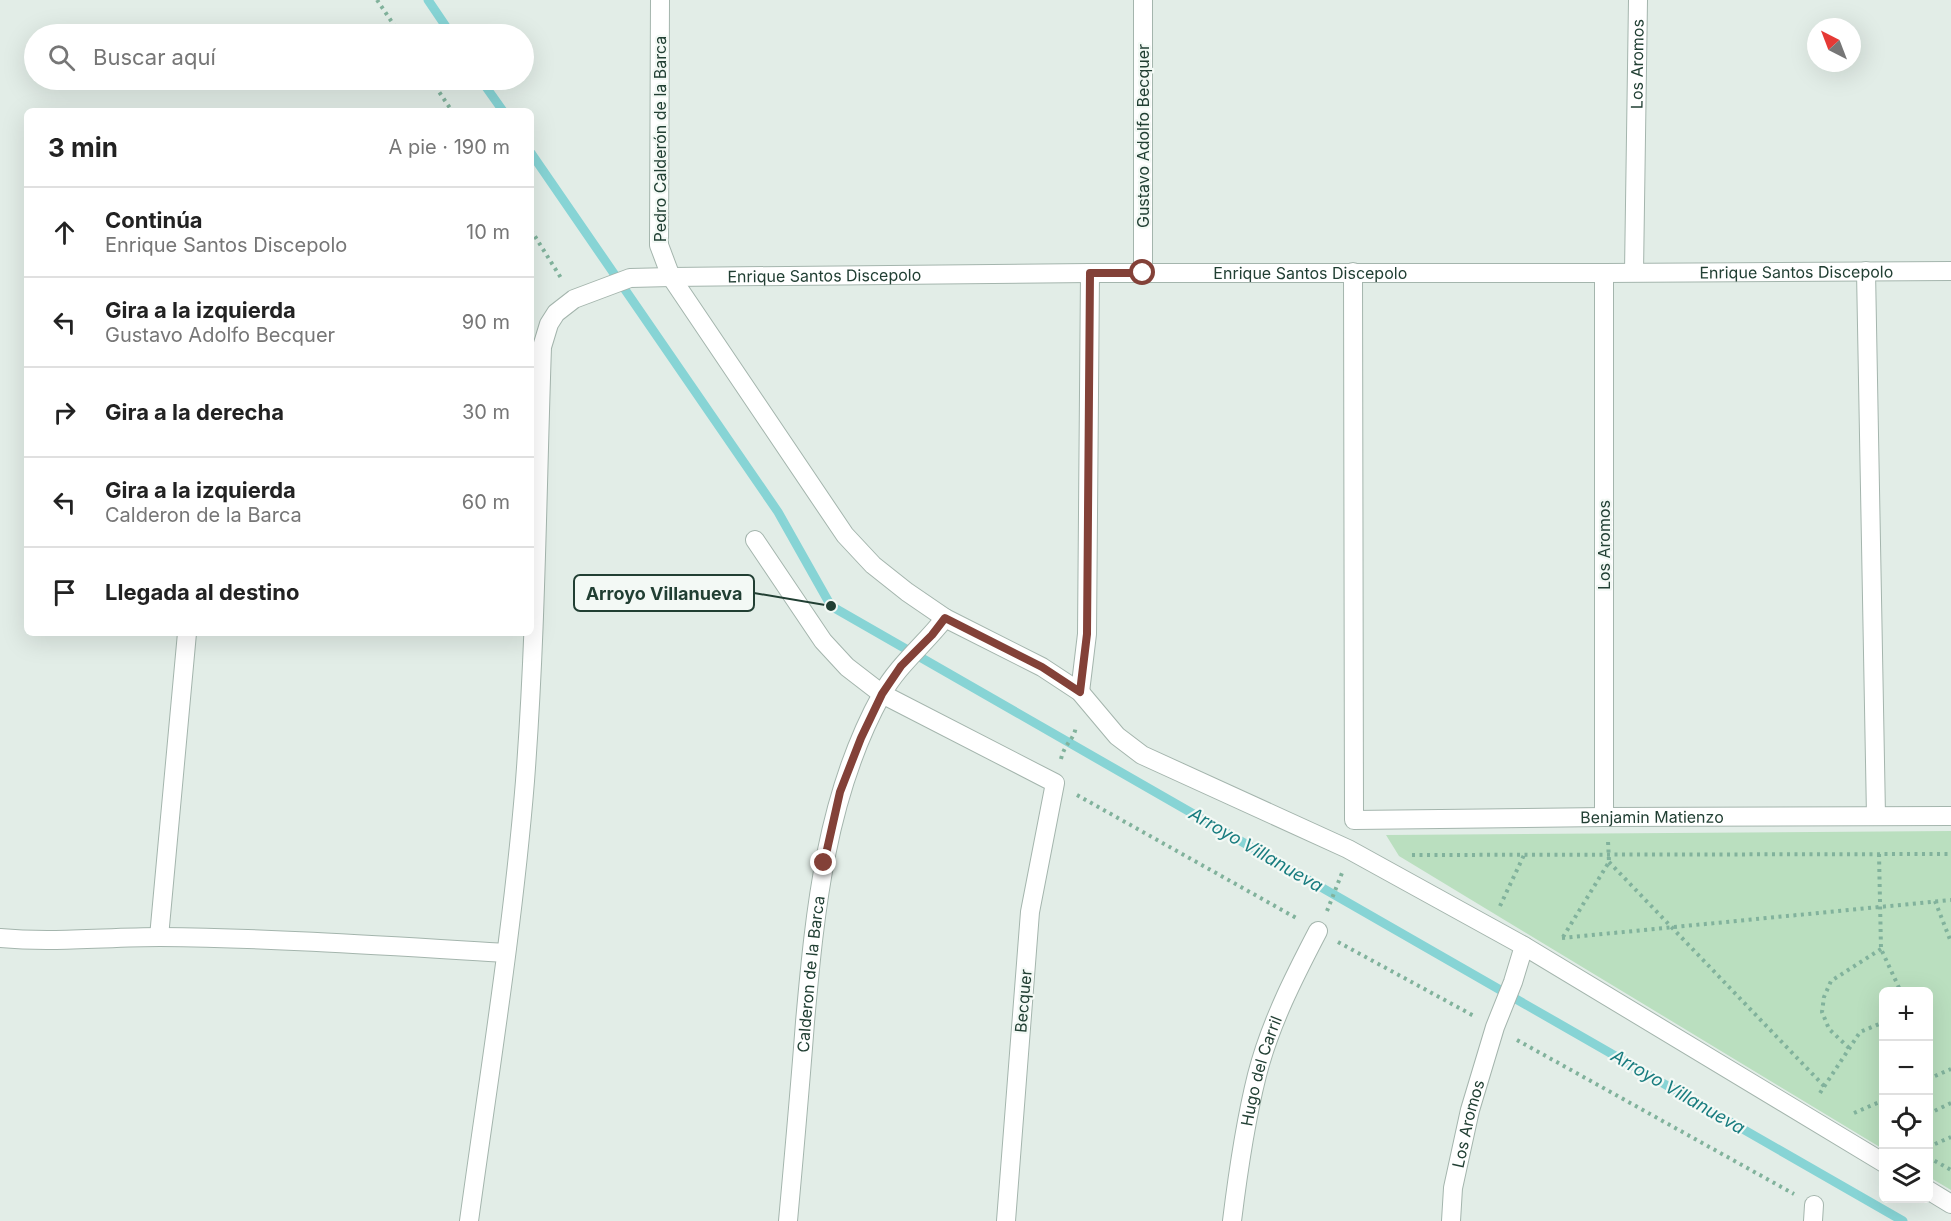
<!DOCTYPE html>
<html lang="es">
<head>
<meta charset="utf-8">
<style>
  body { margin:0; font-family:Inter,sans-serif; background:#f2f2f2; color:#222 }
  .controls { position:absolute; right:18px; bottom:18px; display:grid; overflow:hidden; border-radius:9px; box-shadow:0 6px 24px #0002 }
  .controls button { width:54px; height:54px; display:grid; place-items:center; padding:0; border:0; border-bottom:2px solid #e0e0e0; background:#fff; color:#222; font:30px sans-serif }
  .compass { position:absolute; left:1807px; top:18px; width:54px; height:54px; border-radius:50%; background:#fff; box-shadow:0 6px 24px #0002; rotate:318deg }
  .stop { position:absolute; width:18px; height:18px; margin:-14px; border:4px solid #834138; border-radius:50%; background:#fff }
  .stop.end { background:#834138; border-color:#fff; box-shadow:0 2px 6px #0008 }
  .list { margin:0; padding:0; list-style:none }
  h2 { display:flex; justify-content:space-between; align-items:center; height:78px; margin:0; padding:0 24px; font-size:26px }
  h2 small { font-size:20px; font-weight:400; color:#767676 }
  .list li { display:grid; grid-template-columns:39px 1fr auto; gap:18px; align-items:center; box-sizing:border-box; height:90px; padding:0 24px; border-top:2px solid #e0e0e0 }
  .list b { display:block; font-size:22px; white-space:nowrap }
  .list p { margin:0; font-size:20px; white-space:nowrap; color:#767676 }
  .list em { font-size:20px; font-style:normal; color:#767676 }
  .icon { flex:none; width:33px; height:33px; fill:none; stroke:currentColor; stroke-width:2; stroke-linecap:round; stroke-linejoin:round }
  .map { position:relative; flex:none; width:1951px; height:1221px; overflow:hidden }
  .search { position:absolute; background:#fff; box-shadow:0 6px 24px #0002; left:24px; top:24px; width:510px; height:66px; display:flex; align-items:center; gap:15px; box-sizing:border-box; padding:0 21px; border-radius:33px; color:#767676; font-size:22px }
  .panel { position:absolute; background:#fff; box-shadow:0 6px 24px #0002; left:24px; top:108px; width:510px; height:528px; border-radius:9px }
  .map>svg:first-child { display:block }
</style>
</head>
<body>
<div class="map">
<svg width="1951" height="1221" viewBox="0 0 1951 1221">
  <rect width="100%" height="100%" fill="#e2ede7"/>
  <!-- green -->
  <path fill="#badfbf" d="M1951,831V1190L1929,1177L1928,992H1884L1883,1149L1399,856L1386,835Z"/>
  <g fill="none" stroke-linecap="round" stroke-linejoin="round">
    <!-- stream -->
    <path stroke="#87d4d5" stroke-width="9" d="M428,0L451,34
      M481,80L503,111
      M531,153L778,512L831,606L1903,1221"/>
    <!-- street casing -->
    <g stroke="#a4b5ad" stroke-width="20">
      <g id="street">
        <path d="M660,0L659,245L671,277L845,535L873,565L907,592L945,618L1042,667L1080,692L1117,736L1142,755L1348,849L1524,946L1884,1163"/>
        <path d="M1143,0V273"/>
        <path d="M1866,271L1876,816"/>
        <path id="s1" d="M1353,272L1354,820L1604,817L1951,816"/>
        <path id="s2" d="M1634,272L1638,0"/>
        <path d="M755,540L823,641L847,667L882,694L1055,783L1030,912L1006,1221"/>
        <path d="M1080,692L1087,634L1090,273"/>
        <path d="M1604,817V273"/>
        <path d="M159,937L187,633"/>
        <path d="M0,938C53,943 106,937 160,937C275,938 391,946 506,953"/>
        <path d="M1928,1190L1951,1204"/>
        <path id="s3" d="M469,1221C489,1075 513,928 525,781C536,637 537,492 542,347L549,324L556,313L574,299L630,278L671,277L1090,273H1604L1951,271"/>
        <path id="s4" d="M788,1221C794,1155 800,1089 805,1022C815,910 826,795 882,694C898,665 925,644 945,618"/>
        <path id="s5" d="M1232,1221C1238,1172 1245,1123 1257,1075C1270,1024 1294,977 1318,931"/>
        <path id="s6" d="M1451,1221L1453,1188L1470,1110L1495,1027L1513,982L1524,946"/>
        <path d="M1813,1221L1814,1205"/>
      </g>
    </g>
    <!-- path -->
    <path stroke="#81b29c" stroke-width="4" stroke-dasharray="3 4.5" stroke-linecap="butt" d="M377,0L400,34
      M431,80L452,111
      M531,230L561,278
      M1061,759C1065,742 1074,741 1076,726
      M1077,795L1298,919
      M1879,854L1881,949L1901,992
      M1412,855L1951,854
      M1609,862L1824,1086
      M1935,901L1951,942
      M1500,906L1524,855
      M1327,911L1342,873
      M1563,937L1609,862L1608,841
      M1562,938L1951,900
      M1338,942L1474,1016
      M1517,1040L1794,1194
      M1849,1048L1829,1029L1822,1012L1824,997L1831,981L1881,949
      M1928,1079L1951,1069
      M1820,1093L1860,1032L1884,1022
      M1854,1113L1884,1100
      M1928,1114L1951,1103
      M1928,1147L1951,1137
      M1928,1157L1951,1170"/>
    <!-- street -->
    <use href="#street" stroke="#fff" stroke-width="18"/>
  </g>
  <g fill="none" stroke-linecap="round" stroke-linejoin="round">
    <!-- route -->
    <path stroke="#834138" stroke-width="8" d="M824,863L840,792L861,738L882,694L901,666L932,635L945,618L1042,667L1080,692L1087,634L1090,273H1143"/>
  </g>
  <g text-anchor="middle" stroke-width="4.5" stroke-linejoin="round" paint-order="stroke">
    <!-- street labels -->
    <g font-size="16" fill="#213f33" stroke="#f3f9f5">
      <text dy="6" stroke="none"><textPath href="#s2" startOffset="208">Los Aromos</textPath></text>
      <text transform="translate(1143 136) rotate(-90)" y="6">Gustavo Adolfo Becquer</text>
      <text transform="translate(660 139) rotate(-90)" y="6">Pedro Calderón de la Barca</text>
      <text dy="6" stroke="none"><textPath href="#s3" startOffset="2164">Enrique Santos Discepolo</textPath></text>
      <text dy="6" stroke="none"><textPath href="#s3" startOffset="1678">Enrique Santos Discepolo</textPath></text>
      <text dy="6" stroke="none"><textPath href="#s3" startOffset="1192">Enrique Santos Discepolo</textPath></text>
      <text transform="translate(1604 545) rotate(-90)" y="6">Los Aromos</text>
      <text dy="6" stroke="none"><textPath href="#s1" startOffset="846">Benjamin Matienzo</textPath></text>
      <text dy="6" stroke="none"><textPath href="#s4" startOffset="248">Calderon de la Barca</textPath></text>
      <text transform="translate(1023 1001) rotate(-85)" y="6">Becquer</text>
      <text dy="6" stroke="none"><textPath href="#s5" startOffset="153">Hugo del Carril</textPath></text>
      <text dy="6" stroke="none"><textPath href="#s6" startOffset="99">Los Aromos</textPath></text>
    </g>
    <!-- water labels -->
    <g font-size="18" font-style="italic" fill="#187c7f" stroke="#f3f9f5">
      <text transform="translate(1256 850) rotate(30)" y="6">Arroyo Villanueva</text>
      <text transform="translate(1678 1092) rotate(30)" y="6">Arroyo Villanueva</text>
    </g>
  </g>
  <!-- callouts -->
  <path fill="none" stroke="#213f33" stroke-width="2" d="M831 606L754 593"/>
  <circle fill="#213f33" stroke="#f3f9f5" stroke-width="2" cx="831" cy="606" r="6"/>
  <rect fill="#f3f9f5" stroke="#213f33" stroke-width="2" x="574" y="575" width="180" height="36" rx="6"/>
  <g font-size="18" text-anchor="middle" font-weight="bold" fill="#213f33">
    <text x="664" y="600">Arroyo Villanueva</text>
  </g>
</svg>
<div class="controls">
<button>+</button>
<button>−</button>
<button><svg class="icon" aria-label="locate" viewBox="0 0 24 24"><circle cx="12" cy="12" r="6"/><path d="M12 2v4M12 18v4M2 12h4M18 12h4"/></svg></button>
<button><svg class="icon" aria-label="layers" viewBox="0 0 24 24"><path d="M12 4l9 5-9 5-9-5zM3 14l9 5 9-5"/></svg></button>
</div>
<svg class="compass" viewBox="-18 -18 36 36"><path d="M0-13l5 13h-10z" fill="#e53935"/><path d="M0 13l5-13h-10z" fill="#767676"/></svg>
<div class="stop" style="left:1143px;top:273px"></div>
<div class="stop end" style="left:824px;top:863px"></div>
<div class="search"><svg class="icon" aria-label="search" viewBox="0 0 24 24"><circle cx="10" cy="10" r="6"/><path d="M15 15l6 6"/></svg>Buscar aquí</div>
<section class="panel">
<h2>3 min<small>A pie · 190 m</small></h2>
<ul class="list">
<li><svg class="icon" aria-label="ahead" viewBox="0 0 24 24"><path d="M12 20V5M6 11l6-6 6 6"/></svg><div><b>Continúa</b><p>Enrique Santos Discepolo</p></div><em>10 m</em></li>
<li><svg class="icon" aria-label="left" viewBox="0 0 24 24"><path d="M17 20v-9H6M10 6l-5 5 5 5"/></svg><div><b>Gira a la izquierda</b><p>Gustavo Adolfo Becquer</p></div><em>90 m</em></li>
<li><svg class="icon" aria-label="right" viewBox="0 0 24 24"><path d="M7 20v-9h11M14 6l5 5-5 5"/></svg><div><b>Gira a la derecha</b></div><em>30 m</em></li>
<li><svg class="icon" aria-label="left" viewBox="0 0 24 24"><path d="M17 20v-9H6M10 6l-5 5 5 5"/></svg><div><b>Gira a la izquierda</b><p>Calderon de la Barca</p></div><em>60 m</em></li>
<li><svg class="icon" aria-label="arrive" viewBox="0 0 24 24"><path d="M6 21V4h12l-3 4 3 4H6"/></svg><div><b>Llegada al destino</b></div></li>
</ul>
</section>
</div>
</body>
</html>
